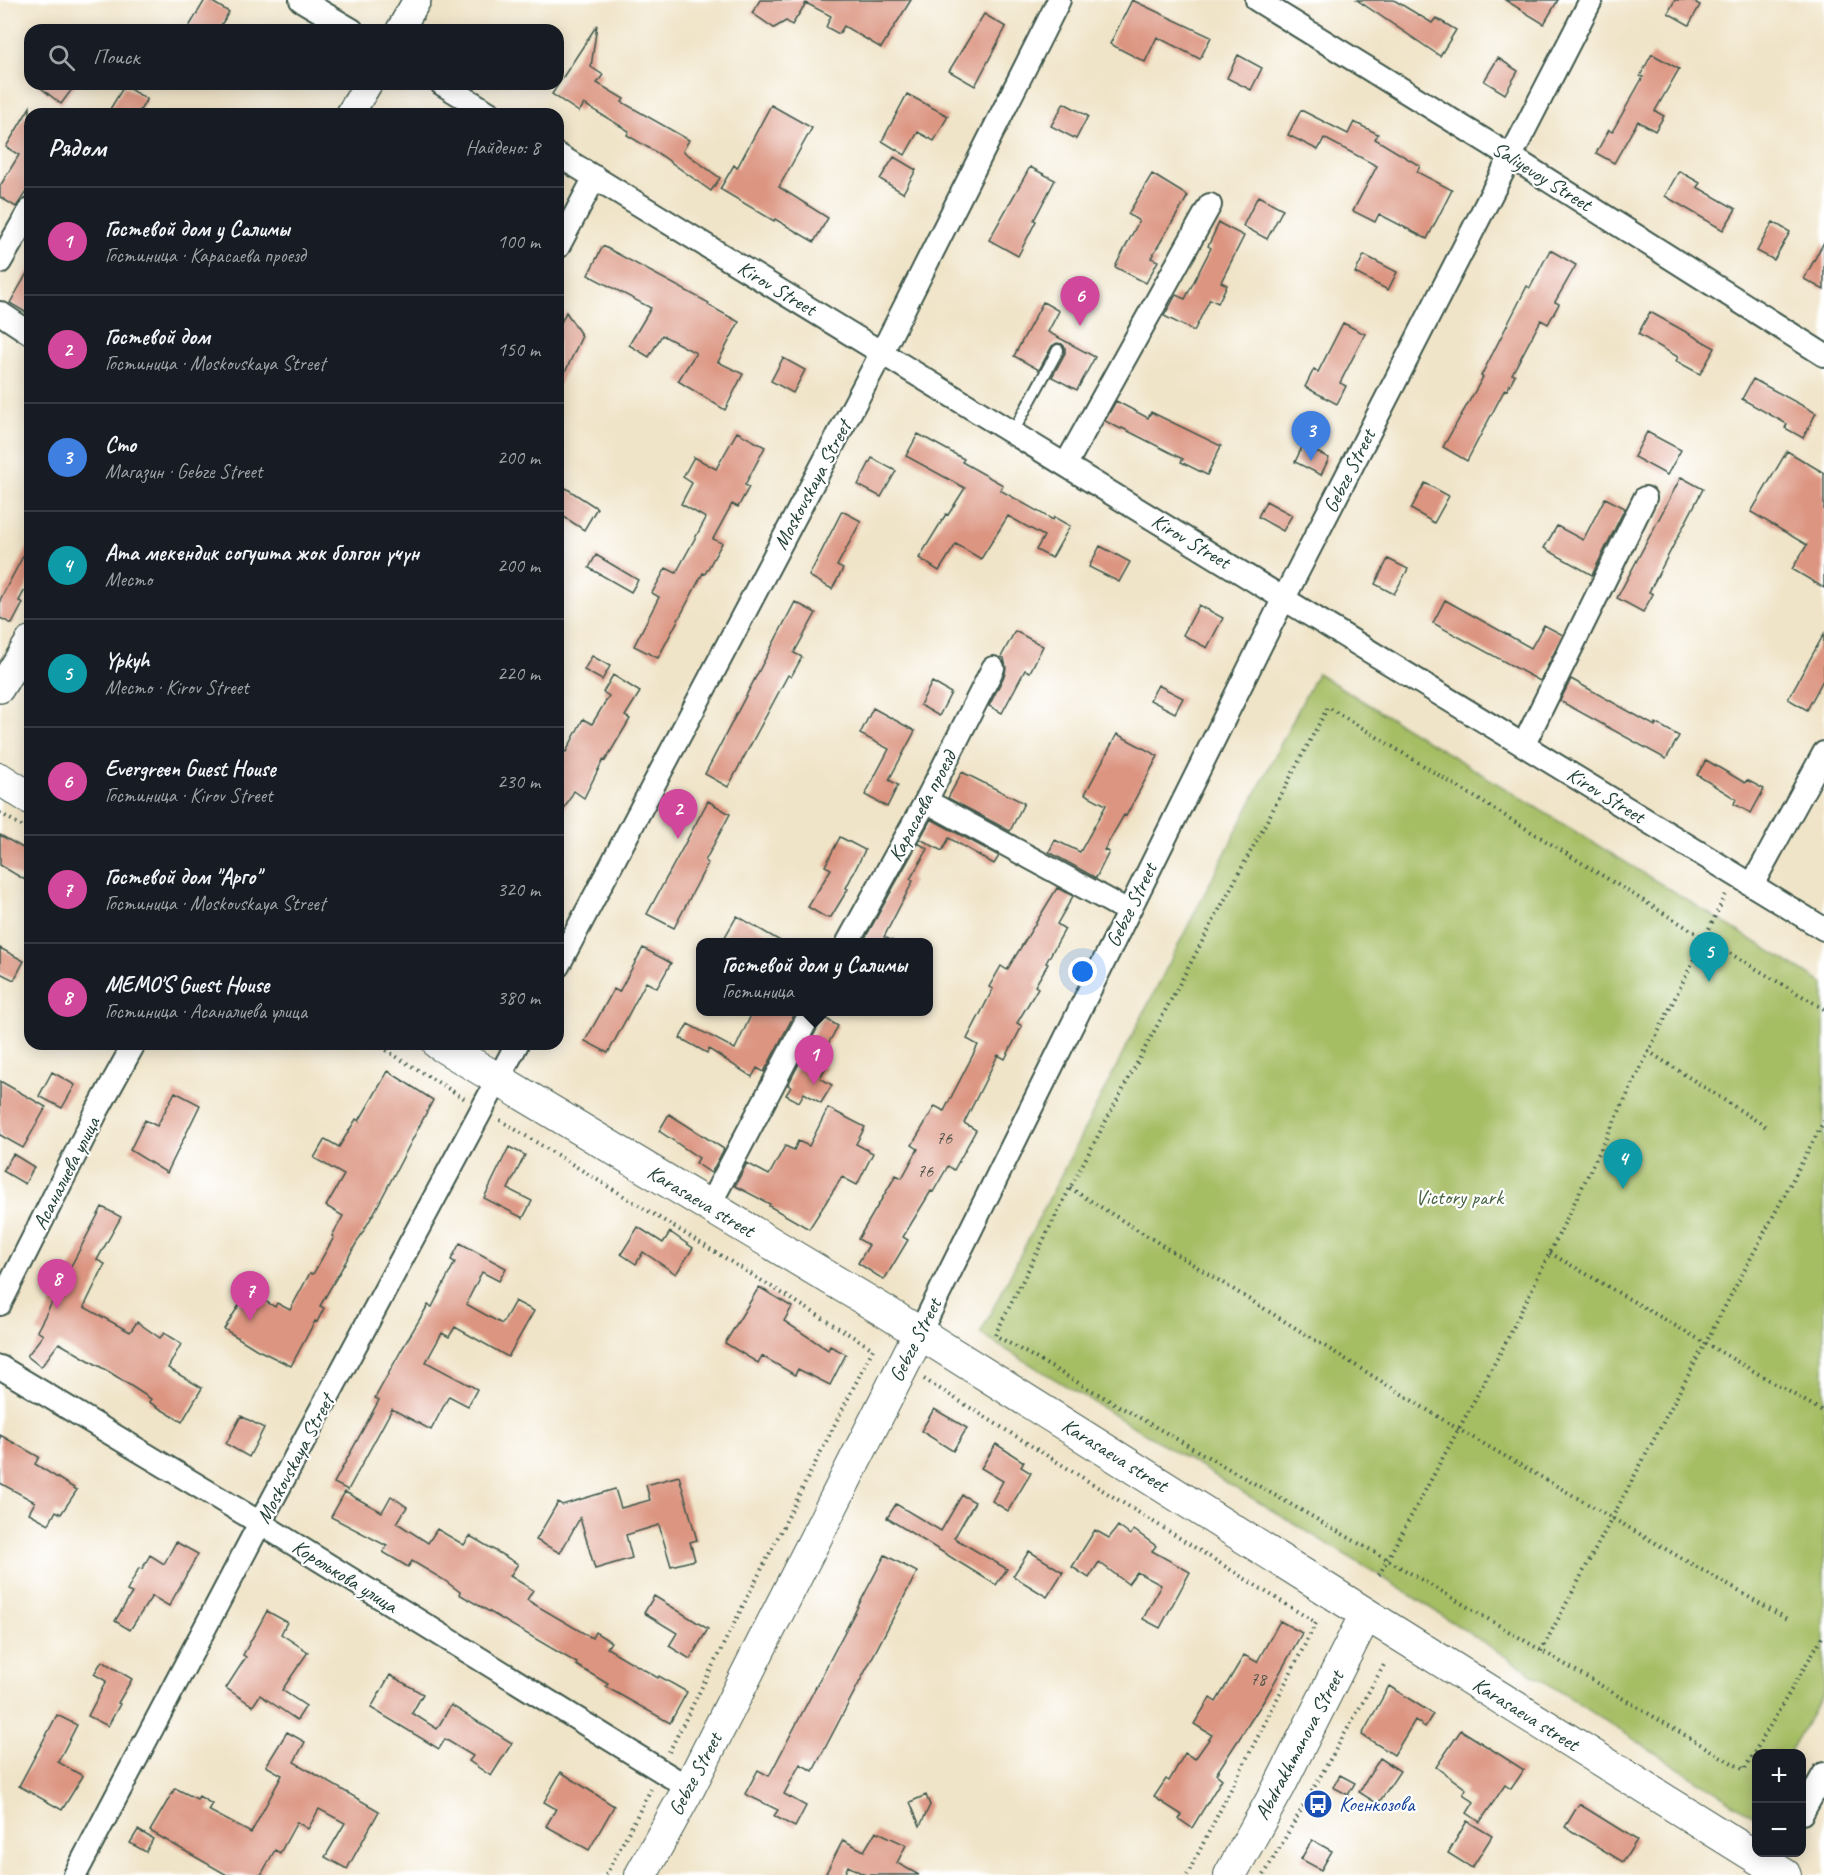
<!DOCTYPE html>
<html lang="ru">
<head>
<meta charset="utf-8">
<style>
  body { margin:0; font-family:Caveat,sans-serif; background:#20242c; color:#f1f3f6 }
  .controls { position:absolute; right:18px; bottom:18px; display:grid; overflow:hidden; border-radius:12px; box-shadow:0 3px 15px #0003 }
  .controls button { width:54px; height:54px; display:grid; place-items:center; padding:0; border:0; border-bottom:2px solid #363941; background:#171b24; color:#f1f3f6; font:30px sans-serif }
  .you { position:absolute; left:1083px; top:972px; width:21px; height:21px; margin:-15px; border:4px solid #fff; border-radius:50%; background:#1a73e8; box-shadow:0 0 0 9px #1a73e833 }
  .badge { display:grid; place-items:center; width:39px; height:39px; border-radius:50%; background:#b45309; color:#fff; font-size:20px; font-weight:700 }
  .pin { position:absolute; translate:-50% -50px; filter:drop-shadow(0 2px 3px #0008) }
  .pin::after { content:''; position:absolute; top:32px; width:21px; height:18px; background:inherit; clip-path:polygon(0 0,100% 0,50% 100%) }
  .popup { position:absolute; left:696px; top:938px; width:237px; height:78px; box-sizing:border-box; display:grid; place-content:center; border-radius:12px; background:#171b24; filter:drop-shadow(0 2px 4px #0005); font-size:20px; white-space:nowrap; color:#9ea1a6 }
  .popup b { font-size:22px; color:#f1f3f6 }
  .popup::after { content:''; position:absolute; left:50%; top:100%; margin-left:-12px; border:12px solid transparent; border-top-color:#171b24 }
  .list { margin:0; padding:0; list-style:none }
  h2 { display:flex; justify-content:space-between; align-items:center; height:78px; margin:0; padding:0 24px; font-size:26px }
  h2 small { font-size:20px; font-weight:400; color:#9ea1a6 }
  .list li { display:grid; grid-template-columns:39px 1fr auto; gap:18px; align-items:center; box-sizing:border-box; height:108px; padding:0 24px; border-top:2px solid #363941 }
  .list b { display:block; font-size:22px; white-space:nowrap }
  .list p { margin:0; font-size:20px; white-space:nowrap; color:#9ea1a6 }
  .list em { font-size:20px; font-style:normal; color:#9ea1a6 }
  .icon { flex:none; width:33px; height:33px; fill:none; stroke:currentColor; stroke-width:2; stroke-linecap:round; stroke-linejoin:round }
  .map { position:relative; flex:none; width:1824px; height:1875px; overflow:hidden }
  .search { position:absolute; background:#171b24; box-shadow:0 3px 15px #0003; left:24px; top:24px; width:540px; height:66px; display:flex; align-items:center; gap:15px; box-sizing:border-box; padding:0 21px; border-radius:18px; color:#9ea1a6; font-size:22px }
  .panel { position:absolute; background:#171b24; box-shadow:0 3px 15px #0003; left:24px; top:108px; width:540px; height:942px; border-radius:18px }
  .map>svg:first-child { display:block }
</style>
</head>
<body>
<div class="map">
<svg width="1824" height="1875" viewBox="0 0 1824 1875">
  <rect width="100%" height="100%" fill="#fff"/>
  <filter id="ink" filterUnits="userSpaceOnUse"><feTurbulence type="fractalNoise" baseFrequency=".0167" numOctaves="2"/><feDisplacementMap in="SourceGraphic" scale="12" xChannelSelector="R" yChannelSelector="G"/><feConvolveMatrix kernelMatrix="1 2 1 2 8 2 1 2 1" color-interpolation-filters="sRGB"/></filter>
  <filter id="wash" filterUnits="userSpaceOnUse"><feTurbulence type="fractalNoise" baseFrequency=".008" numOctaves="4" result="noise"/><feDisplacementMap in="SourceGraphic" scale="24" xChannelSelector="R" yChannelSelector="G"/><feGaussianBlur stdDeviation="1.35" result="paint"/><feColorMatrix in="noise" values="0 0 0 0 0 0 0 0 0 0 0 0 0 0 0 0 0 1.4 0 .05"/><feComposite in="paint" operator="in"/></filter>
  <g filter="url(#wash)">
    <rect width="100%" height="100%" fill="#f0e4c8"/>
    <!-- green -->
    <path fill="#a5bd63" stroke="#627d4c" stroke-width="1.5" d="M1317,673L1824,984V1693L1789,1753L1756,1754V1810L1753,1816L1379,1575L980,1334Z"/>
    <g id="blocks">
      <!-- building -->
      <path fill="#dc9581" d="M205,0H209L229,12L218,30H187Z
        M760,0H911L881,48L844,26L839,34L826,27L831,16L806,3L792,25L786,21L774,28L752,13Z
        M1132,0L1211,37L1200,59L1157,37L1145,62L1110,44Z
        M1357,0H1394L1432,23L1436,18L1456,30L1440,56Z
        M1505,0H1558L1544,24Z
        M1675,0H1691L1700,5L1689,25L1668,13Z
        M984,14L1006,27L975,86L949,71Z
        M597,25L591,67L603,75L597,83L624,99L622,102L689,140L683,151L720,178L711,191L662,156L627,135L629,131L584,104L579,112L552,94Z
        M1652,54L1679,69L1655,111L1664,116L1655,131L1638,121L1614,163L1596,153L1609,130L1612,132L1643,77L1640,76Z
        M1238,55L1262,68L1251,90L1227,78Z
        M1498,58L1518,71L1505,94L1484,81Z
        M36,84H76L61,104Z
        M124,86L147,99L138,114H107Z
        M907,94L948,116L934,141L918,132L905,155L882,141Z
        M1064,103L1088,116L1076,139L1051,126Z
        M771,105L812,128L779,187L828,218L814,242L775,219L774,221L720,189L734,165L737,168Z
        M30,107V186L16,207L0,197V186L19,155L6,147Z
        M1301,110L1348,134L1354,122L1378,134L1375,139L1420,166L1417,172L1452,190L1427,239L1379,214L1375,222L1353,211L1377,166L1324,138L1318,150L1288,135Z
        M894,157L916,170L903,193L880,179Z
        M1030,167L1055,180L1034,220L1036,221L1018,256L989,240Z
        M1679,171L1700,183L1697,187L1736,209L1723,230L1665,196Z
        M1152,174L1188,196L1151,258L1158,261L1146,283L1115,267L1139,221L1128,214Z
        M1258,196L1283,209L1267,239L1243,226Z
        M1773,222L1790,232L1774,260L1757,251Z
        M1219,223L1244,236L1221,282L1227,285L1218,303L1210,299L1194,331L1164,316L1176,295L1185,299L1211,248L1208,246Z
        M1824,242V290L1804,279Z
        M603,246L709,303L708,305L739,322L718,362L743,374L725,410L678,381L696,353L662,335L649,357L629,345L651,308L588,275Z
        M1550,250L1576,265L1555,302L1559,304L1548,324L1541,320L1512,374L1515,375L1507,390L1505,389L1467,461L1443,447L1483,377L1481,376L1517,306L1527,286L1530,288Z
        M1364,255L1397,272L1388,290L1355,273Z
        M30,268V315L10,303Z
        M1043,302L1059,311L1048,332L1095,357L1077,390L1052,377L1065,353V347L1062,344L1057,343L1052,346L1039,370L1014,356Z
        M566,312L582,336L558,387V329Z
        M1650,312L1715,348L1700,374L1676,361L1678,357L1638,334Z
        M1343,323L1365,334L1340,383L1346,386L1337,404L1305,387L1314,369L1318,372Z
        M783,358L805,370L793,393L771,381Z
        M1753,379L1816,413L1803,438L1785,428L1787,424L1742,399Z
        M1116,401L1148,418L1151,412L1221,446L1207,475L1181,462L1183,459L1122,428L1121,429L1105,421Z
        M737,432L765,447L745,485L749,487L738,507L732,504L713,539L722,543L705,574L703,573L658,658L634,646L659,597L652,593L666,568L676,573L706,518L681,504L692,483L683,477L694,457L716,469Z
        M1647,432L1681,450L1667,475L1634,457Z
        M918,434L964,459L962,462L1003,485L1000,490L1053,520L1054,517L1070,526L1052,558L1036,550L1044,536L1008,516L981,559L956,544L939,571L919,558L946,514L948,515L965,488L906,456Z
        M1303,445L1329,458L1321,475L1295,462Z
        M1787,451L1824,473V588L1792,569L1807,545L1751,512Z
        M872,458L896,471L881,497L858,485Z
        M1681,477L1703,489L1649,592L1653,594L1643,612L1617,598Z
        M558,483L597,508L584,530L558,513Z
        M1425,483L1449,496L1434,523L1411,509Z
        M1605,498L1625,508L1592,575L1544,548L1557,526L1583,540Z
        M1266,501L1292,515L1283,531L1258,517Z
        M842,511L861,521L837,566L843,569L832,589L809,576Z
        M30,543V580L19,601L23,603L12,624L0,618V600Z
        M1100,546L1130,562L1119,582L1089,567Z
        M596,555L638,580L631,592L589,568Z
        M1388,559L1408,569L1394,594L1375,584Z
        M1445,600L1531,648L1544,625L1563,635L1540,681L1433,623Z
        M795,602L816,613L794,653L802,657L791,677L788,675L728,787L705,774Z
        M1199,605L1223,618L1207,648L1183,635Z
        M1015,631L1043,646L1030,672L1025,670L1002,713L989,706L1005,674L1006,667L1004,658L1001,657Z
        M1824,634V678L1807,710L1788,699Z
        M592,656L610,666L602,680L584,670Z
        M613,675L640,692L625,716L630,719L605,761L603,760L584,798L574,791L558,820V748L566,752L583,719L592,724L609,696L603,692Z
        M1571,679L1655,726L1656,723L1679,736L1666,759L1560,701Z
        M932,682L951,693L939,716L920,705Z
        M1158,685L1183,698L1175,713L1150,700Z
        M873,708L915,731L889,780L898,785L887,807L865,795L889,749L860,734Z
        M1117,734L1158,756L1126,816L1124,815L1104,850L1109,852L1096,878L1049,852L1055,840L1080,852L1106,805L1085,794Z
        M1706,760L1745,783L1747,780L1764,789L1751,813L1734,804L1736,799L1697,775Z
        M962,772L1024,803L1010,831L948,798Z
        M708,801L730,814L705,861L708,863L674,928L647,914Z
        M931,819L999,856L994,864L949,838L942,851L920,839Z
        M0,835L30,852V883L0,865Z
        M840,837L865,850L846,888L848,889L831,917H825L808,907L831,869L825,866Z
        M918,843L928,849L910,879L913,881L884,937L895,942H863Z
        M1057,888L1073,896L1057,924L1065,929L1046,963L1048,964L1035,986L1038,988L1017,1023L1022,1026L1005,1059L998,1055L964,1123L976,1130L954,1170L948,1166L933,1192L931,1191L903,1237L908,1240L884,1280L858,1263L869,1245L858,1239L896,1175L902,1178L918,1149L912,1145L935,1106L944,1111L978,1045L967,1039L993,989L989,987L1001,966L1007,970Z
        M737,916L782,942H722Z
        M0,948L24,961L14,980L0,973Z
        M643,948L671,963L657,988L646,982L608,1053L585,1041L614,989L619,992Z
        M753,1011H796L764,1072L757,1068L752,1077L709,1049L707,1053L680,1038L688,1024L735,1049Z
        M823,1017L838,1026L818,1062L826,1067L820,1078L832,1085L821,1103L804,1093L799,1102L786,1095L791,1087L788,1085Z
        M388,1071L433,1100L374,1213L320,1306L324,1308L317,1322L315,1321L291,1366L256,1349L224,1329L248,1291L275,1307L277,1303L290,1310L310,1273L313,1274L334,1237L332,1236L343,1216L326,1206L344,1175L314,1158L325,1139L339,1147L356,1119L359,1121Z
        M52,1072L75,1085L62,1108L39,1096Z
        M0,1081L46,1107L23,1148L0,1135Z
        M175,1092L200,1105L167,1173L130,1150L145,1120L157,1126Z
        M828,1108L865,1127L856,1144L873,1153L857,1185L842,1177L809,1229L769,1206L770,1204L735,1186L747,1163L769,1175L785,1146L794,1150L798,1141L809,1146Z
        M669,1114L724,1149L711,1173L696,1163L699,1158L659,1131Z
        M509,1147L525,1155L508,1189L532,1201L523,1218L484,1198Z
        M13,1154L34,1167L25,1184L3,1171Z
        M102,1207L121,1217L97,1260L105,1264L84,1307L130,1332L137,1322L160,1338L164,1333L181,1344L168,1368L202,1388L182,1422L149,1402L151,1399L111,1373L59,1343L41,1367L27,1356L43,1335L37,1331Z
        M638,1227L663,1243L670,1232L693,1248L676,1274L643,1252L636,1264L621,1254Z
        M460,1243L506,1268L499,1281L482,1272L466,1304L502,1324L515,1301L534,1311L508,1357L455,1327L449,1337L442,1333L426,1362L477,1389L468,1406L449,1396L431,1430L392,1409L348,1490L334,1483L379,1400L375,1398L402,1349L428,1305L432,1307L455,1262L451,1260Z
        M759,1287L792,1307L784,1321L828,1350L830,1346L846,1354L830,1385L798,1369L795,1375L762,1356L758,1363L725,1343Z
        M934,1409L967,1428L953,1451L921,1431Z
        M241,1416L264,1428L249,1457L226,1444Z
        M0,1435L39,1457L35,1464L77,1490L61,1514L56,1511L49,1524L29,1513L35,1502L0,1483Z
        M996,1444L1024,1462L1021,1467L1031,1473L1008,1511L992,1501L1003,1481L981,1468Z
        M679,1476L697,1540L690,1542L695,1560L671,1566L659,1525L626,1535L632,1558L595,1569L580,1518L560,1553L536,1540L558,1502L562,1505L615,1489L621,1508L650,1500L646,1485Z
        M345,1492L382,1512L391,1496L407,1507L397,1523L428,1543L437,1529L464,1545L470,1536L518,1564L510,1576L533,1590L527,1600L592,1638L595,1632L611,1642L607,1648L658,1678L659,1676L687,1692L670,1723L606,1687L608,1684L576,1665L577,1663L459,1594L460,1592L444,1580L412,1561L408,1567L383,1552L387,1546L331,1517Z
        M962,1495L975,1502L954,1538L1007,1569L996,1585L887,1518L896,1504L941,1531Z
        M1118,1526L1130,1535L1134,1530L1156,1546L1152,1551L1190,1572L1160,1628L1143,1619L1161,1585L1137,1572L1128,1584L1099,1562L1089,1578L1072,1567L1095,1530L1109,1538Z
        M176,1542L198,1554L169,1606L152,1596L130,1630L115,1621L132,1593L127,1591L139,1568L142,1569L150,1555L164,1564Z
        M1029,1551L1063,1572L1047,1597L1013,1576Z
        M885,1555L917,1572L813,1771L800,1764L784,1794L806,1806L795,1827L774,1816L778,1810L745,1794L758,1770L769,1776Z
        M654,1596L708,1629L690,1659L669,1646L677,1633L644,1613Z
        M267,1611L287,1622L281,1634L308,1652L282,1690L306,1706L297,1720L260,1695L253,1706L226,1688L246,1657L243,1655Z
        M1280,1621L1302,1633L1265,1699L1216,1774L1222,1779L1192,1828L1179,1819L1182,1815L1154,1797L1166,1779L1169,1781L1185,1753L1195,1759L1212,1735L1194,1724L1210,1698L1216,1702L1244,1655L1257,1662Z
        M102,1661L132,1679L118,1703L120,1704L108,1726L88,1716L106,1681L94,1674Z
        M390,1675L423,1694L412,1713L437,1729L451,1705L512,1743L491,1776L469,1761L473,1756L445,1739L439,1749L371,1708Z
        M1389,1686L1433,1714L1425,1727L1415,1720L1394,1755L1362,1735Z
        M57,1715L77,1725L58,1762L83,1776L62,1810L19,1786Z
        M1461,1730L1524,1770L1511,1789L1505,1785L1480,1822L1467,1813L1474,1802L1463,1794L1466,1789L1436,1767Z
        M287,1732L305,1742L294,1762L379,1811L347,1869L325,1857L345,1823L319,1809L308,1829L297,1822L280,1853L275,1850L261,1875H227L150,1831L175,1788L197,1799L199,1796L212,1804L208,1810L251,1833L282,1775L266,1766Z
        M1380,1758L1400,1771L1378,1804L1359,1792Z
        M561,1772L614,1806L589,1850L546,1826L556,1809L544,1802Z
        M1340,1775L1355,1783L1348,1795L1333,1787Z
        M926,1795L930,1805L920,1826L910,1802Z
        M1579,1804L1637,1840L1623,1862L1565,1827Z
        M1467,1821L1492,1836L1472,1868L1448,1853Z
        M138,1830L153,1839L146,1852L130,1843Z
        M876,1831L906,1845L897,1863L919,1875H865L848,1866L844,1875H825L843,1840L864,1851Z
        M1312,1840L1332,1851L1321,1870L1301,1859Z"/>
    </g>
  </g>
  <g filter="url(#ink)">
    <use href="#blocks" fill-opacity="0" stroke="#3e564a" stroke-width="1.5"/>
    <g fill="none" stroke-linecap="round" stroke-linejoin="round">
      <!-- service casing -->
      <g stroke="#3e564a" stroke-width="14">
        <path id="service" d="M1013,432L1058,350"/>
      </g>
      <!-- minor casing -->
      <g stroke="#3e564a" stroke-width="26">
        <path id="minor" d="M301,0L352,30
          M1257,0L1510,156L1824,355
          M442,84L491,114
          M558,155L1824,929
          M558,247L595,177
          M0,262L30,210
          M0,313L30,333
          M1066,464L1210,205
          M1524,744L1645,498
          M926,801L1128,911
          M1752,885L1824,753
          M848,942L926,801L993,668
          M558,966L882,352L1059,0
          M709,1206L811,1012
          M0,1304L97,1111L134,1044
          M920,1332L1284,598L1591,0
          M0,1367L260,1523L689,1788
          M1802,1813L1824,1774
          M75,1875L260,1523L517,1044"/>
      </g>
      <!-- tertiary casing -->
      <g stroke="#3e564a" stroke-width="30">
        <path id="tertiary" d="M400,30L417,0
          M350,114L368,84
          M0,689L30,640"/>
      </g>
      <!-- secondary casing -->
      <g stroke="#3e564a" stroke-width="34">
        <path id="secondary" d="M0,779L30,798
          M439,1044L891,1315L1366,1614L1785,1875
          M641,1875L689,1788L920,1332
          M1230,1875L1279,1787L1366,1614"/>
      </g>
      <!-- path -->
      <path stroke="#3e564a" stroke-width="4" stroke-dasharray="1.5 4.5" stroke-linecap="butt" d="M0,813L30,831
        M1824,1009L1704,938L1328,707L1070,1188L995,1335L1388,1560L1744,1770L1824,1634
        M376,1044L465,1099
        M1648,1051L1766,1127
        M500,1120L873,1349L669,1752
        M1070,1188L1458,1429L1787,1619
        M1550,1253L1824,1412
        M924,1379L1316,1623L1187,1875
        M1379,1575L1505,1344L1727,892
        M1541,1651L1824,1121
        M606,1875L651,1789
        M1264,1875L1384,1665"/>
      <!-- service -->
      <use href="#service" stroke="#fff" stroke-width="10"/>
      <!-- minor -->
      <use href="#minor" stroke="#fff" stroke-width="22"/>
      <!-- tertiary -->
      <use href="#tertiary" stroke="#fff" stroke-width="27"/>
      <!-- secondary -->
      <use href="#secondary" stroke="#fff" stroke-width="32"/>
    </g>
  </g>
  <!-- icons -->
  <defs>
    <g id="bus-disc" transform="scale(1.5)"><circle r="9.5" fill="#1a4fb4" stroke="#fff"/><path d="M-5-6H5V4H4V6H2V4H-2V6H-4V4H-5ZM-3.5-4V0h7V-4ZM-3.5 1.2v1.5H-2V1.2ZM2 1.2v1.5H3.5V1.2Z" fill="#fff"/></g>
  </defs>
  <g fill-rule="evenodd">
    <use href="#bus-disc" x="1318" y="1804"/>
  </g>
  <g text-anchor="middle" stroke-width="4.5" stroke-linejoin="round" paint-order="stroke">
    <!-- number labels -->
    <g font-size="18" fill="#4e5347">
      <text x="944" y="1144">76</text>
      <text x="925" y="1177">76</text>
      <text x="1258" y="1685">78</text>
    </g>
    <!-- street labels -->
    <g font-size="21" fill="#1f3d34" stroke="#fff">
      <text transform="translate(1542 176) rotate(32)" y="7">Saliyevoy Street</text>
      <text transform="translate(777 288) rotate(31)" y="7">Kirov Street</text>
      <text transform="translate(1349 471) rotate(-63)" y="7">Gebze Street</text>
      <text transform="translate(812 485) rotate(-62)" y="7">Moskovskaya Street</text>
      <text transform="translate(1191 541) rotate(31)" y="7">Kirov Street</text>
      <text transform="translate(1606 795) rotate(32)" y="7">Kirov Street</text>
      <text transform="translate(922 806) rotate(-62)" y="7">Карасаева проезд</text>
      <text transform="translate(1131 905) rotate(-64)" y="7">Gebze Street</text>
      <text transform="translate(66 1173) rotate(-63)" y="7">Асаналиева улица</text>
      <text transform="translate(701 1201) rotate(31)" y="7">Karasaeva street</text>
      <text transform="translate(915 1340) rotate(-63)" y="7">Gebze Street</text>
      <text transform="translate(1115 1455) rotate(32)" y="7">Karasaeva street</text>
      <text transform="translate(295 1459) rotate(-62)" y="7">Moskovskaya Street</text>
      <text transform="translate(345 1576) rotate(32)" y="7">Королькова улица</text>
      <text transform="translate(1526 1714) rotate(32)" y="7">Karasaeva street</text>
      <text transform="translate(1299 1745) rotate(-62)" y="7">Abdrakhmanova Street</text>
      <text transform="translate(695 1774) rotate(-62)" y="7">Gebze Street</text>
    </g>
    <!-- park labels -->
    <g font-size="21" fill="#476342" stroke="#fff">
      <text x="1459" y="1204">Victory park</text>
    </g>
    <!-- transit labels -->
    <g font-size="21" fill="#164399" stroke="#fff" text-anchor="start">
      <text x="1339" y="1811">Коенкозова</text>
    </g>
  </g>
</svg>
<div class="controls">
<button>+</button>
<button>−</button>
</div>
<div class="you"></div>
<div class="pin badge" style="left:814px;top:1085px;background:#d1479c">1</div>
<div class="popup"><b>Гостевой дом у Салимы</b>Гостиница</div>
<div class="pin badge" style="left:678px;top:839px;background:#d1479c">2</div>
<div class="pin badge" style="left:1311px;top:461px;background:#3f7fe0">3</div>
<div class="pin badge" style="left:1623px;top:1189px;background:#0f9aa8">4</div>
<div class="pin badge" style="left:1709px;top:982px;background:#0f9aa8">5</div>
<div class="pin badge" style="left:1080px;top:326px;background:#d1479c">6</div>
<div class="pin badge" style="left:250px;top:1321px;background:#d1479c">7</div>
<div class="pin badge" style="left:57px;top:1309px;background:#d1479c">8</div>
<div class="search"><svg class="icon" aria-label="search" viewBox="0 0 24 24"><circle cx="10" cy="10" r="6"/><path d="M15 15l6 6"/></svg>Поиск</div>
<section class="panel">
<h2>Рядом<small>Найдено: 8</small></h2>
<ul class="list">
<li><span class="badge" style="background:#d1479c">1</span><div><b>Гостевой дом у Салимы</b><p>Гостиница · Карасаева проезд</p></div><em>100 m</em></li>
<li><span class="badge" style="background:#d1479c">2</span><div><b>Гостевой дом</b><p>Гостиница · Moskovskaya Street</p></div><em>150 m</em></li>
<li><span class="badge" style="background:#3f7fe0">3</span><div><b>Сто</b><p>Магазин · Gebze Street</p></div><em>200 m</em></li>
<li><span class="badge" style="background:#0f9aa8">4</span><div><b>Ата мекендик согушта жок болгон үчүн</b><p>Место</p></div><em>200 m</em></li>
<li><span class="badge" style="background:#0f9aa8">5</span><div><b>Ypkyh</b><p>Место · Kirov Street</p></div><em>220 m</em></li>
<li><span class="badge" style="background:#d1479c">6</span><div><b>Evergreen Guest House</b><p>Гостиница · Kirov Street</p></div><em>230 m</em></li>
<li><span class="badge" style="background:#d1479c">7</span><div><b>Гостевой дом &quot;Арго&quot;</b><p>Гостиница · Moskovskaya Street</p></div><em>320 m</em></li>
<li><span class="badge" style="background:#d1479c">8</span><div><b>MEMO'S Guest House</b><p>Гостиница · Асаналиева улица</p></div><em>380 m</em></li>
</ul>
</section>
</div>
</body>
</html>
